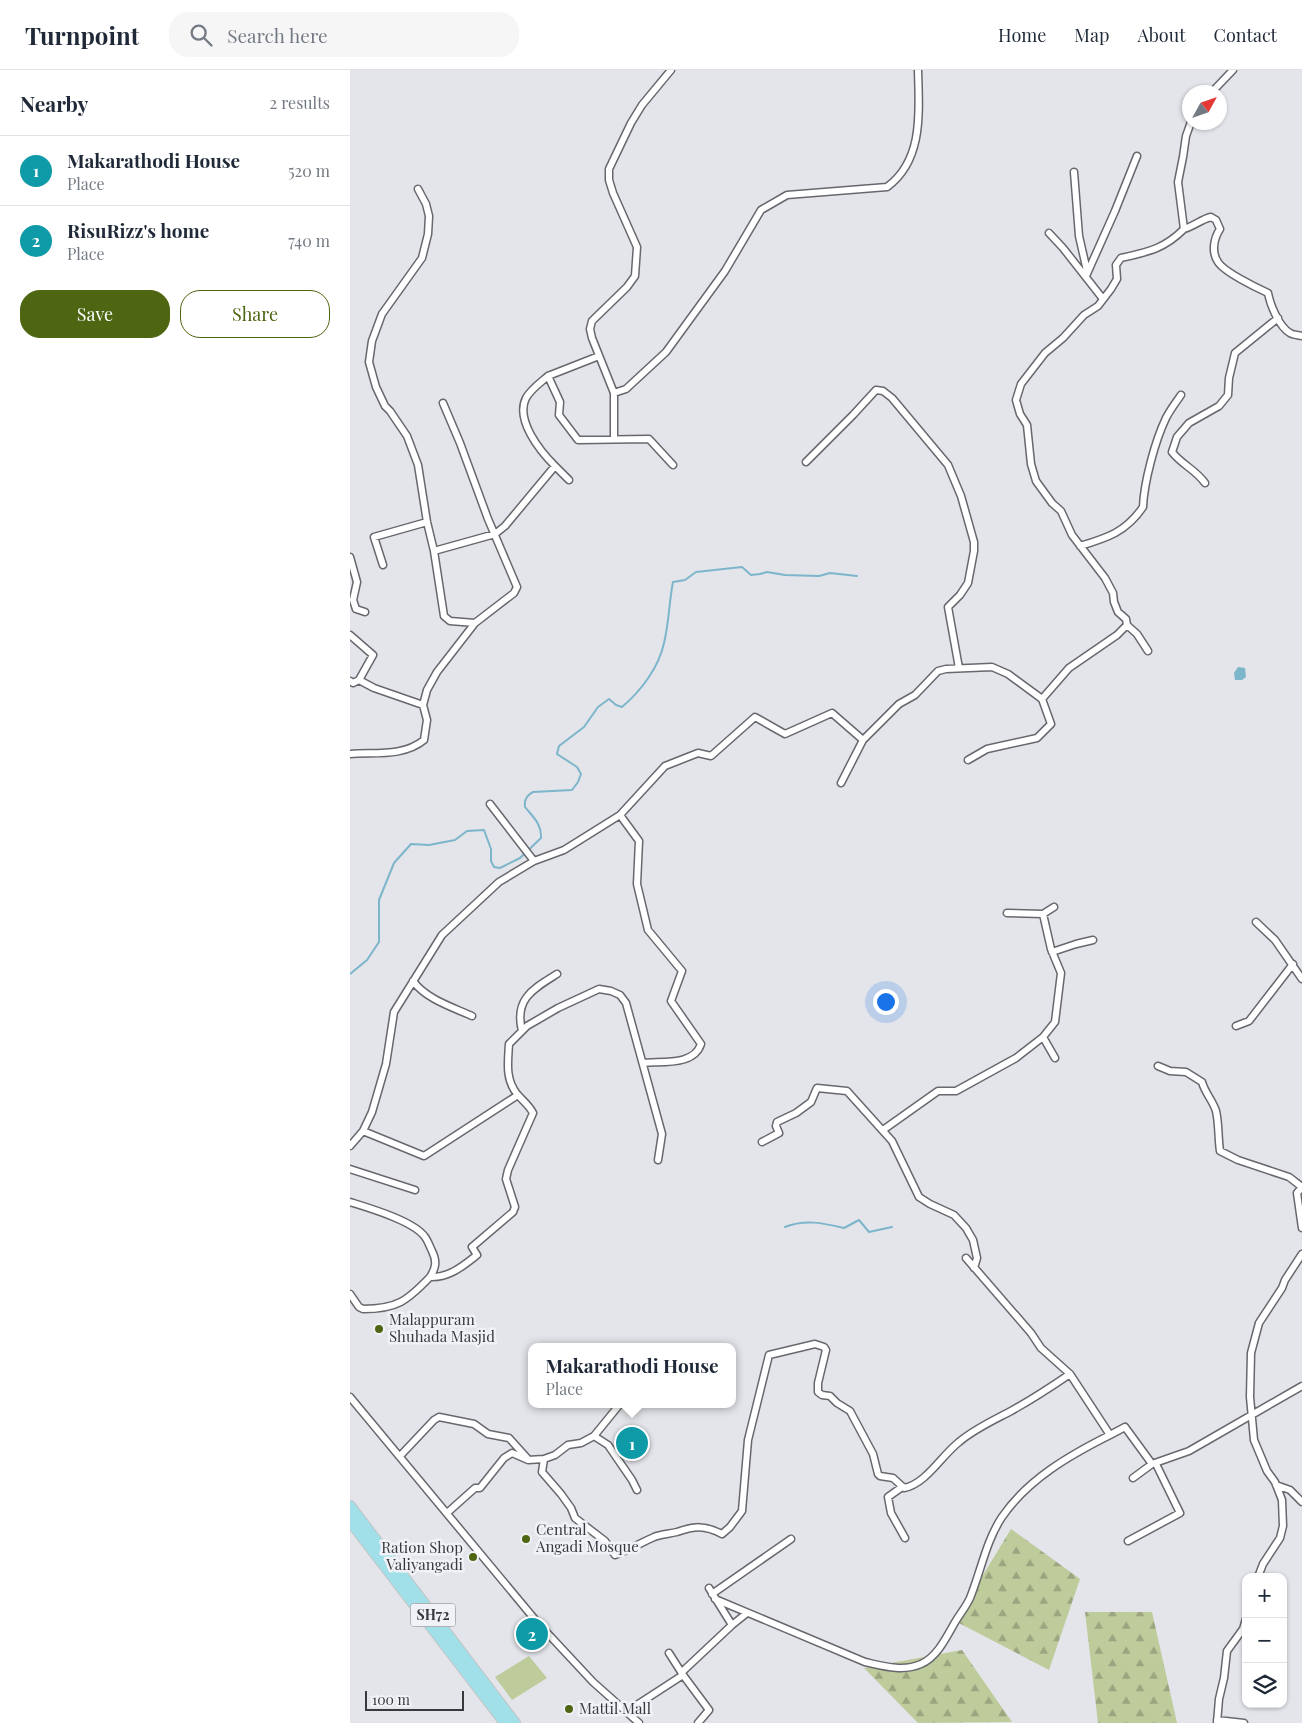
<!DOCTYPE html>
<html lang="en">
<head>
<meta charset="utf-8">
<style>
  body { margin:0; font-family:"Playfair Display",serif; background:#f6f6f7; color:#1f2937 }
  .controls { position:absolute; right:15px; bottom:15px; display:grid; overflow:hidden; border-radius:10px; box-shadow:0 1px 4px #0004 }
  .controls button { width:45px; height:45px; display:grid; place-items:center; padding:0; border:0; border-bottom:1px solid #e0e1e3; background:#fff; color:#1f2937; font:25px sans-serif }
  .compass { position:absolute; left:832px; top:15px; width:45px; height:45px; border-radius:50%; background:#fff; box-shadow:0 1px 4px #0004; rotate:50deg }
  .scale { position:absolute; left:15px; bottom:12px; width:99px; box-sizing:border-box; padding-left:5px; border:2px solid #38393b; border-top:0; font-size:14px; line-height:18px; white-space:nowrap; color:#38393b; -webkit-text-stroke:4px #f0f2f7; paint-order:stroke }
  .you { position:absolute; left:535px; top:931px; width:18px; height:18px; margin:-12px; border:4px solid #fff; border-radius:50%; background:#1a73e8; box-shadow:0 0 0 8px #1a73e833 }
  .badge { display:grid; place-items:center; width:32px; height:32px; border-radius:50%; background:#4e6512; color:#fff; font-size:16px; font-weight:700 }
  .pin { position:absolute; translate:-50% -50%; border:2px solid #fff; box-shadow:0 1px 5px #0006 }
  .popup { position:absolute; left:178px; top:1273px; width:208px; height:65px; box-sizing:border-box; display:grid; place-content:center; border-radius:10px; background:#fff; filter:drop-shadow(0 1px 4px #0005); font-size:16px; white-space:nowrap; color:#747a83 }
  .popup b { font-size:19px; color:#1f2937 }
  .popup::after { content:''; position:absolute; left:50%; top:100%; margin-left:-10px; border:10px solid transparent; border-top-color:#fff }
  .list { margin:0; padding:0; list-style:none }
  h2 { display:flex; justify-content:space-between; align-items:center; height:65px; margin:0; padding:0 20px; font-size:21px }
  h2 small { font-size:16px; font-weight:400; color:#747a83 }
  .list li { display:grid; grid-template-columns:32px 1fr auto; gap:15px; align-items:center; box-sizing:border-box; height:70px; padding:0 20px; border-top:1px solid #e0e1e3 }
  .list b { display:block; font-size:19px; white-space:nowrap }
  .list p { margin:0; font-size:16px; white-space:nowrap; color:#747a83 }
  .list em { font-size:16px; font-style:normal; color:#747a83 }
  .actions { display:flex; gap:10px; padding:15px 20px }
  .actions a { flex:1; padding:11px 0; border:1px solid #4e6512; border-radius:20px; text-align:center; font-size:18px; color:#4e6512 }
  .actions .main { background:#4e6512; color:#fff }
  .icon { flex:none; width:28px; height:28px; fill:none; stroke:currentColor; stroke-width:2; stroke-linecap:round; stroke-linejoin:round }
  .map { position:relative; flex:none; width:952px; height:1653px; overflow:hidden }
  header { display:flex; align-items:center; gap:30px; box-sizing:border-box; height:70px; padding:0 25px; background:#fff; border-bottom:1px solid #e0e1e3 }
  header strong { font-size:24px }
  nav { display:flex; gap:28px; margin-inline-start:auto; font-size:18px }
  .search { width:350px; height:45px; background:#f6f6f7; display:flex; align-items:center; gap:12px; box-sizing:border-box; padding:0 18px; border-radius:20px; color:#747a83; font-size:19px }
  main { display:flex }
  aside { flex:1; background:#fff }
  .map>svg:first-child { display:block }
</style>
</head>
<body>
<header>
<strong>Turnpoint</strong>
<div class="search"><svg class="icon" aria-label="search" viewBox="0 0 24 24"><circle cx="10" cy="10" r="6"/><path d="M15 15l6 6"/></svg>Search here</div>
<nav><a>Home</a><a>Map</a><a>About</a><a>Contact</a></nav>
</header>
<main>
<aside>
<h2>Nearby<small>2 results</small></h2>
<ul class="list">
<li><span class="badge" style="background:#0f9aa8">1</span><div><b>Makarathodi House</b><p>Place</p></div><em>520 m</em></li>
<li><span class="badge" style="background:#0f9aa8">2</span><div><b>RisuRizz's home</b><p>Place</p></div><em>740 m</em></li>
</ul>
<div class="actions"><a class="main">Save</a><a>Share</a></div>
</aside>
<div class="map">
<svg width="952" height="1653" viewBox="0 0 952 1653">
  <defs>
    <pattern id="forest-firs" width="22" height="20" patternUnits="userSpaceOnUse" patternTransform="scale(1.25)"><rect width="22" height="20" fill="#becb9b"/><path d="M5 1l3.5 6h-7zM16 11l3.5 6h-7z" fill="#9ba680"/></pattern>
  </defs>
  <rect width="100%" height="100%" fill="#e3e5ea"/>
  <!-- green -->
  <path fill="#becb9b" d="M179,1586L197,1608L162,1630L145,1607Z"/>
  <!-- forest -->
  <path fill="url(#forest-firs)" d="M661,1459L730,1509L699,1600L605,1551Z
    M735,1542H802L827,1653H748Z
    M612,1580L662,1652L568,1653L514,1598Z"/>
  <!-- water -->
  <path fill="#7db5cb" d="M888,597L895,598L896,607L892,610H885L884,603Z"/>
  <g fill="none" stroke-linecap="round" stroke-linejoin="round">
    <!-- stream -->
    <path stroke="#7db5cb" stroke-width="2" d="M0,904L17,890L29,872V830L44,793L61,774L79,775L105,770L117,761L134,760L141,779V791L144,797L150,798L170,788L191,768C192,754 183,747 175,737C174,730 177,725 183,722L222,720L228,712L231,704L227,697L207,684L209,676L234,657L248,637L259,629L266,635L272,637C291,621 309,597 314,573C319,553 319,532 323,512L335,510L346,502L392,497L401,505L410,504L417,502L435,505L469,506L480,503L507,506
      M435,1157C455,1149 473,1153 494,1158L509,1150L519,1162L542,1157"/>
    <!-- minor casing -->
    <g stroke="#67686d" stroke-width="9">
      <path id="minor" d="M862,22L883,0
        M724,102L729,166L737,201
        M68,119L76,134L79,146L78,164L72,188L32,244L22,271L19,292L26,317L35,336L40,341L57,366L68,395L77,452L84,481L145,464L155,456L205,396C190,381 165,350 176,328C181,319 190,313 198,306
        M834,159C844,156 852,149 861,147L866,150L870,159C864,168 861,182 868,192C874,202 907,218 918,223C920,234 929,257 940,263C943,265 948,265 952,266
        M699,163L713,178L753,229
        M736,206L765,141L787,86
        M249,286L198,306L210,332L209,345L228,370L299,369L323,395
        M264,323L242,268L240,259L242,251L277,217L285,206L287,177L263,123L259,110V99L281,53L292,35L321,0
        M264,369V323L276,319L316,282L375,201L411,140L437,125L537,117C574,90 569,41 568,0
        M456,392L503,345L526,320L533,321L542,328L598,395L611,426L624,472V481L618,513L610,525L598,537L609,598
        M205,396L219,410
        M855,413C846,400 831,394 822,382L827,367L839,353L869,336L878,325L879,308L885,283L928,248
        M730,476C757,468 776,462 793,437C794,412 805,371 816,348C820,340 826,332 831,325
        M84,481L94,546L100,551L125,553
        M0,487L7,512L3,530L6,539L15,542
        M33,495L24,467L77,452
        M777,555L787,564L798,581
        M0,565L23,585L9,610
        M0,611L3,613L9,610L24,618L73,635
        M513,670L549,634L565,625L588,601L596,599L642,597L658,604L692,629L719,598L767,565L777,555L776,549L768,542L764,532L763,523L755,508L722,465L711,441L702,433L686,411L681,394L677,355L670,344L666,330L671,314L695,283L713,268L734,245L748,236L761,219L767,209L766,195L771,188C798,182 814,179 834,159L828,112L833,87L836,66L841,52
        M0,684C25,682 53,687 74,670L77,650L73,635L77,620L87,602L125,553L164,523L167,517L138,449L110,373L93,333
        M618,690L637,679L687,668L701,654L692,629
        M140,734L184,791
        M270,745L289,771L287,814L298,860L332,901L321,931L351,974C344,996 312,991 293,993
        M657,843L693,844
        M906,852L925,870L952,909
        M702,882L726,874L743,870
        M63,911C76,929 102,937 122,946
        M886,956L899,951L943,894
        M172,961C164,929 183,919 207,904
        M693,967L705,988
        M808,996L820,1001L836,1002L852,1012C855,1023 863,1031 866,1041C869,1054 868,1068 870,1081L888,1090L939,1107L952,1117L947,1123L952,1158
        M533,1060L588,1021H606L666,988L693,967L705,952L711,903L701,879L693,844L704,837
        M13,1061L74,1086L168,1025
        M412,1072L429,1063L426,1056L427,1052L446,1043L461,1032L467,1018L497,1021L542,1071L569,1127L580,1134L604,1145L616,1158L623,1170L627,1188L624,1198
        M0,1076L13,1061L22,1042L36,994L44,942L92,865L149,812L184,791L214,780L270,745L315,696L348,683L361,686L405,647L435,664L482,643L513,670L491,713
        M0,1099L65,1120
        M0,1132C19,1138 64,1151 75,1167C78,1171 80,1177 82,1181C87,1191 86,1198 80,1207
        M616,1188L681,1263L691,1278L720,1304L760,1365L775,1357L802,1394L783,1408
        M0,1224L9,1237L13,1239C47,1239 57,1231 80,1207C99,1208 113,1196 127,1185L122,1177L163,1142L165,1137L156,1109L158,1100L183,1043C179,1035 173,1031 167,1024C155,1009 158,992 159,974L177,956L208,938L249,919L261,921L270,925L276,933L312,1064L308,1090
        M0,1327L187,1552L243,1612L289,1653
        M244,1366L258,1375L282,1410L287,1420
        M50,1386L84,1350L89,1347L124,1354L138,1364L159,1368L177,1388
        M194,1389L192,1402L211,1424L221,1438L225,1448L255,1471L265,1485C278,1480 291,1473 304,1467C311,1464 319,1464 327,1462C345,1456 354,1455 372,1464L380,1457L392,1441L398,1370L419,1285L465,1274L474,1277L476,1280L468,1313V1322L472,1325L480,1326L487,1333L500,1341L523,1384L528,1404L530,1406L543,1408L554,1418C576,1414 592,1385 609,1372C624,1359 644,1350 661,1341C681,1330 701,1317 720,1304
        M802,1394L839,1381L952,1316
        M926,1415L940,1420L952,1432
        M552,1417L538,1427L541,1443L555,1468
        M97,1443L125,1418H130L154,1388L162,1383L178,1390L194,1389L205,1385L218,1375L231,1373L244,1366L270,1334
        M778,1471L830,1443L806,1394
        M908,1507L913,1494L930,1468L933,1456L932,1430L925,1412L917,1401L904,1370L900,1327L901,1283L909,1253L932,1218L935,1210L952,1184
        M362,1524L441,1469
        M365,1529L515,1592C533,1596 553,1602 571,1594C587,1587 596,1568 604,1554C609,1545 616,1537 620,1528C631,1501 636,1471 652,1447C678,1409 720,1385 760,1365
        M382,1555L397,1543
        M319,1583L333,1605L359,1640L348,1653
        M332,1602L382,1555L359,1518
        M276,1642L333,1605
        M867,1650L894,1653
        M867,1653L869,1629L874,1608L877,1581L893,1559L896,1549"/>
    </g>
    <!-- primary casing -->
    <g stroke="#c3c4c4" stroke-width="12">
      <path id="primary" d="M0,1436L165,1653
        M0,1451L155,1653"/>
    </g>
    <!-- minor -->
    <use href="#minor" stroke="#fff" stroke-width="6"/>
    <!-- primary -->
    <use href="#primary" stroke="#a2e0e9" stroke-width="10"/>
  </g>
  <!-- markers -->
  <g fill="#4e6512" stroke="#f0f2f7" stroke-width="2">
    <circle cx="29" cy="1259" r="5"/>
    <circle cx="176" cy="1469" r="5"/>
    <circle cx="123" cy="1487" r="5"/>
    <circle cx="219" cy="1639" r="5"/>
  </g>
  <g text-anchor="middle" stroke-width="5" stroke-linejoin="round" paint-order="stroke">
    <!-- shield labels -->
    <rect fill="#f0f2f7" stroke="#6f7073" stroke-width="1" x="60.5" y="1533.5" width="45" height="23" rx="4"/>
    <g font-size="14" font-weight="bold" fill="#38393b">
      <text x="83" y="1550">SH72</text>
    </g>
    <!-- poi labels -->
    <g font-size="15" fill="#38393b" stroke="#f0f2f7" text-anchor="start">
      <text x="39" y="1255">Malappuram<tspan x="39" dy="17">Shuhada Masjid</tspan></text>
      <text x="186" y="1465">Central<tspan x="186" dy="17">Angadi Mosque</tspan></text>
      <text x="113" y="1483" text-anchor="end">Ration Shop<tspan x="113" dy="17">Valiyangadi</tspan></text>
      <text x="229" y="1644">Mattil Mall</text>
    </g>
  </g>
</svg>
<div class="controls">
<button>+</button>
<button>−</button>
<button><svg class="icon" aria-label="layers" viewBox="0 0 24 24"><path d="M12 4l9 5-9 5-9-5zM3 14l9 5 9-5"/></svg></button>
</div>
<svg class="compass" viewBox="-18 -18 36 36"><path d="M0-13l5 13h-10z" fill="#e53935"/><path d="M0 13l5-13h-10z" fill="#747a83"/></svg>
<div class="scale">100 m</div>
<div class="you"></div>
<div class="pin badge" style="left:282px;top:1373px;background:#0f9aa8">1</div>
<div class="popup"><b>Makarathodi House</b>Place</div>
<div class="pin badge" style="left:182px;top:1564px;background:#0f9aa8">2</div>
</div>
</main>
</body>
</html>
